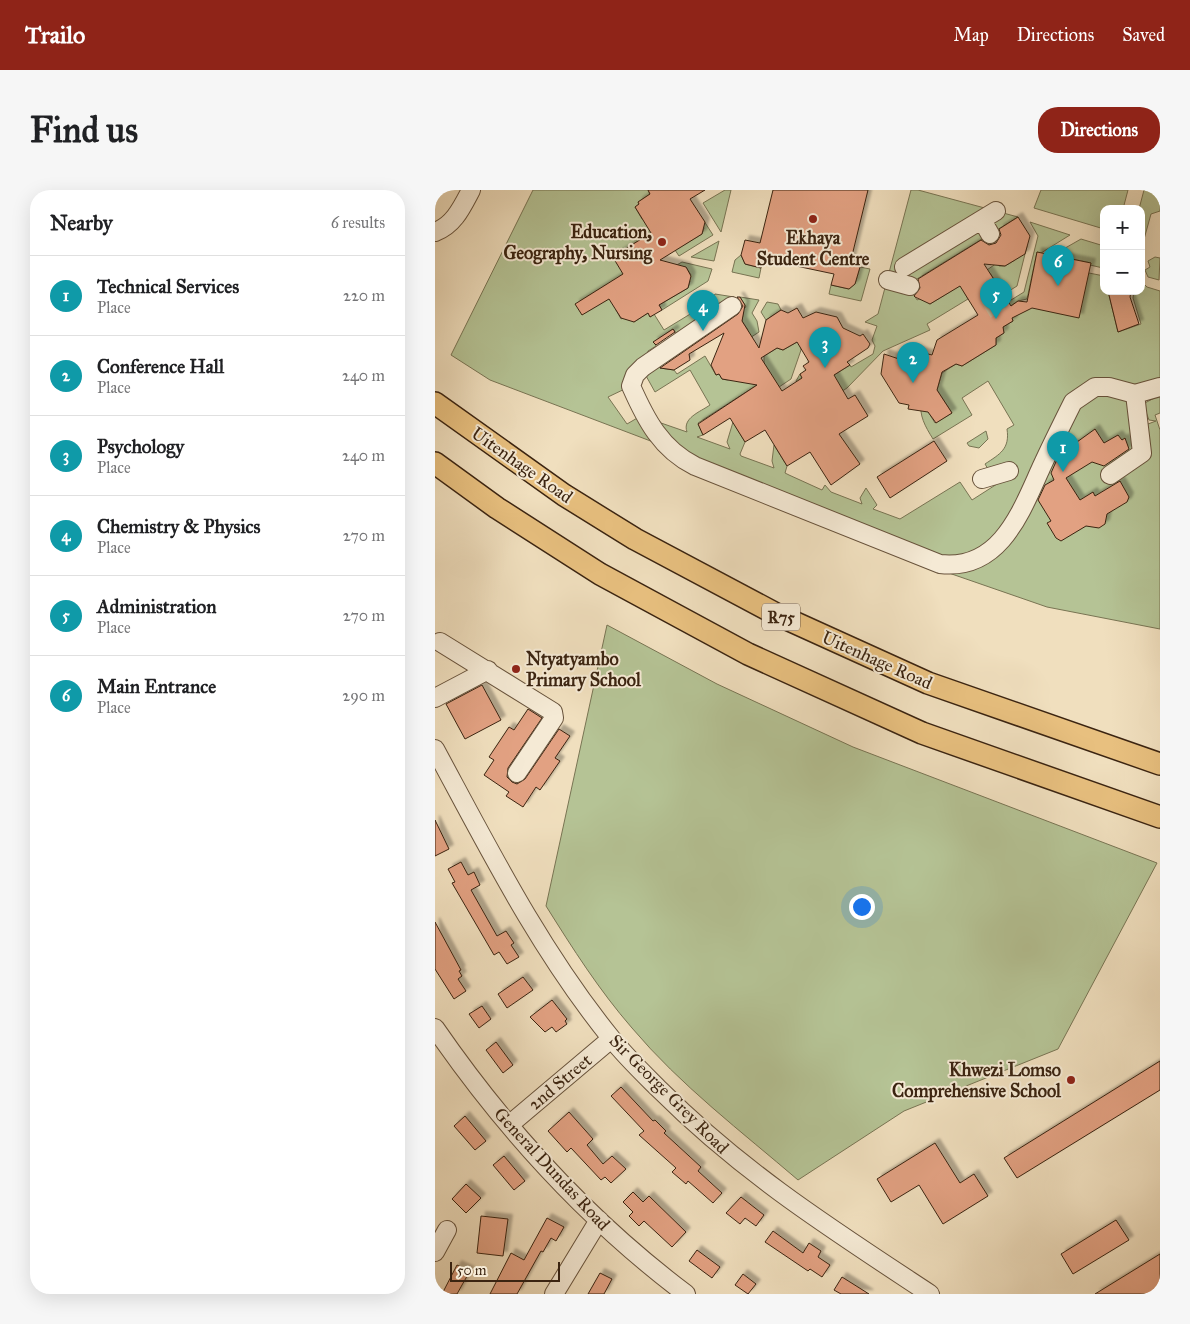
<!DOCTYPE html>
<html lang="en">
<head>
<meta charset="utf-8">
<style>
  body { margin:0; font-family:"IM FELL Great Primer",serif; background:#f6f6f6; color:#202124 }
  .controls { position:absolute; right:15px; top:15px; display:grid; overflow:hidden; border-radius:10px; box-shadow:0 5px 20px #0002 }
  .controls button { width:45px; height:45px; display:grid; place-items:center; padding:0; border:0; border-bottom:1px solid #e0e0e0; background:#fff; color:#202124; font:25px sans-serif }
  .scale { position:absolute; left:15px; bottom:12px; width:110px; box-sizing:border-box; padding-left:5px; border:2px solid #3b2411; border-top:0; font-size:14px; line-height:18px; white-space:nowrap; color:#3b2411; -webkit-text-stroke:4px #f5ead5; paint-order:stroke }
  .you { position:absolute; left:426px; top:716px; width:18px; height:18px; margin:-12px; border:4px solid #fff; border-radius:50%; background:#1a73e8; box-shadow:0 0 0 8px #1a73e833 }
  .badge { display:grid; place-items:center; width:32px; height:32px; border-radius:50%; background:#8f2418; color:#fff; font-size:16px; font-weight:700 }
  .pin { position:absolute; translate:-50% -41px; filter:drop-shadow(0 1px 2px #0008) }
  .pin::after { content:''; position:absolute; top:26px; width:18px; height:15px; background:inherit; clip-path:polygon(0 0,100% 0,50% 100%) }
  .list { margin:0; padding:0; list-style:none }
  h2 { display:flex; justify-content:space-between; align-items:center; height:65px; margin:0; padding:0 20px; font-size:21px }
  h2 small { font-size:16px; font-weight:400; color:#757577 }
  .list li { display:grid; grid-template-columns:32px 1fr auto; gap:15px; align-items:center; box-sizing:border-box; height:80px; padding:0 20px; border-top:1px solid #e0e0e0 }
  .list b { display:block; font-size:19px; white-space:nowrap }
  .list p { margin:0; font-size:16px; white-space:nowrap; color:#757577 }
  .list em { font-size:16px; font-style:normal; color:#757577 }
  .map { position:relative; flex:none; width:725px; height:1104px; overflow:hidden; border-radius:20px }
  header { display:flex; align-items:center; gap:30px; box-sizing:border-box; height:70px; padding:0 25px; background:#8f2418; color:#fff }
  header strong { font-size:24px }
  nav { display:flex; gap:28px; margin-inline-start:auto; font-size:18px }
  .intro { display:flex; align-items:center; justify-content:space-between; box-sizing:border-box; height:120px; padding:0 30px }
  h1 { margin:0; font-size:35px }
  .button { padding:12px 22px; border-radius:20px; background:#8f2418; color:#fff; font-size:18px; font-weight:700 }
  main { display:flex; gap:30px; padding:0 30px }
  aside { flex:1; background:#fff; border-radius:20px; box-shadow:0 5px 20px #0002 }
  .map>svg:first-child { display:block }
</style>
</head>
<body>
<header>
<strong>Trailo</strong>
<nav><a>Map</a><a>Directions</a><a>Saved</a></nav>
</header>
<div class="intro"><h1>Find us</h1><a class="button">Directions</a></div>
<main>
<aside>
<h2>Nearby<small>6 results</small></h2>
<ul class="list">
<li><span class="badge" style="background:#0f9aa8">1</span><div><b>Technical Services</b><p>Place</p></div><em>220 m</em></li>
<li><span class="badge" style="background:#0f9aa8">2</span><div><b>Conference Hall</b><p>Place</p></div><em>240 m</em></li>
<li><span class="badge" style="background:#0f9aa8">3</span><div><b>Psychology</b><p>Place</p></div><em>240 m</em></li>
<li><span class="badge" style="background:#0f9aa8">4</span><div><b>Chemistry &amp; Physics</b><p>Place</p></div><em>270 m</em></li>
<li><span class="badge" style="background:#0f9aa8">5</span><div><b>Administration</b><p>Place</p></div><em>270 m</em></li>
<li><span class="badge" style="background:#0f9aa8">6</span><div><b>Main Entrance</b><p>Place</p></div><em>290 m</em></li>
</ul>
</aside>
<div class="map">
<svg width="725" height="1104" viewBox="0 0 725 1104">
  <defs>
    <filter id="shadow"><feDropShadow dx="4.5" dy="-4.5" stdDeviation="1" flood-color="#0004"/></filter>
  </defs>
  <rect width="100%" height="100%" fill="#f0dfbe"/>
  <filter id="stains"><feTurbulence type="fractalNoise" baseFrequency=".004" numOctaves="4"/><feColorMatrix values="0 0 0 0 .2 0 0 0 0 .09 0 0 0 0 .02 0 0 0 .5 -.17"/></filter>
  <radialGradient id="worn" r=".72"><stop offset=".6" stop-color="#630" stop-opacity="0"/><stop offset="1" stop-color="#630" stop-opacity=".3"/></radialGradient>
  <!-- green -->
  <path fill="#b5c395" stroke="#787453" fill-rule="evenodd" d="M98,0H213L215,4L203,12L204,14L200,17L207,29L233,32L183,64L184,66L221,87L247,72L277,79L273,91L227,120L224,115L253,98L255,91L252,87L256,85L251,77L181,120L186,129L191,126L199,132L213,123L215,127L219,124L229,140L275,112L280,104L299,107L241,143L238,139L219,152L221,156L213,161L212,165L225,178L239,180L242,184L270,166L281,185L284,184L287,189L293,190L329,174V166L342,158L348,160L364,151L366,160L356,189L344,197L336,186L263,233L268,245L262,247L295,259L292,252L298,232L310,252L305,264L306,266L339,278L337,271L339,255L352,276L350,283L354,285L387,300L390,295L396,302L427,314L425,308L431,298L442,315L438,319L465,329L525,292L537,310L562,294L550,274C565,264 575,259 572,239L579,235L553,191L527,208L537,225L498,249C490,236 484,226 486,210L500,233L517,223L502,200L507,183L521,174L527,176L561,155V148L569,143L568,137L578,131L576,126L654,83L669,86V101H673L683,142L706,134L698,108L699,101H706V91L712,97L725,101V197L700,204L705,237L721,231L714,230L708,214L725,205V223L720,225L725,240V439L612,417L459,364L234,258L55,190L16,165ZM255,180L275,215C265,222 247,228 252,242L226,233L216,220L192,234L173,207L196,196L210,184L220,202Z
    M290,0H296L286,42L268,13Z
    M476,0H483L583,27L477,92L475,98L482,110L486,108L495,114L534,90L537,94L528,100L533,109L492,134L495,140L448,161L412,198L384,216L375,212L361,191L365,184L381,210L399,185L415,175L416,177L438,164L440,156L437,150L442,136L430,132L443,124Z
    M606,0H693L688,19H669V39L599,18Z
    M709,0H725V21L716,24L706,60V19H704Z
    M269,31L278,45L244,66L240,60L267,44L269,38L265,33Z
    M595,32L635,45L606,63L602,62L592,109L583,111L571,119L568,115L589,102L603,46Z
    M646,49L669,56L667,73L668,78L655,75L656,73L618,65Z
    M284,51L279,71L256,67Z
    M592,56L582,96L566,106V100L555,83L549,82L562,73L564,76H570L580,70L581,66Z
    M306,65L310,74L326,78L324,88L297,82L300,70Z
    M720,67L725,68L724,90L713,87L710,80L715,77L713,71Z
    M425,77L435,79L426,111L394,104L396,95L414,99L420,94Z
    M305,107L324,110L317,123L322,131L324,142L301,157L313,140L307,131L308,124L306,120L311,117Z
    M332,112L343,114L346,120L331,130L326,122Z
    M551,241L553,249L544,258L534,256L532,253Z
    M172,435L282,494L418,557L722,673L623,859L469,921L363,990C307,942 245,895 197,838C164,800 138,759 111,716Z"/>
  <!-- building -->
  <path fill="#e2a182" stroke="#3b2411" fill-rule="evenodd" filter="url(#shadow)" d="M213,0H270L255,9L270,32L267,44L225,70L251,77L256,86L253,98L224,115L227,120L215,127L213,123L199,132L186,128L174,109L147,125L140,114L188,84L179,69L184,66L182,64L216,43L200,17L204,14L203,12L215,4Z
    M338,0H433L415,74L425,77L420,94L414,99L396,95L399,84L328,69L326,78L310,74L306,65L310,50L325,53Z
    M583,27L595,46L590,64L570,76L549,74L576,116L583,111L592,112L602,62L656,73L644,128L597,118L577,128L578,131L568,137L569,143L561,148V155L527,176L521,174L507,182L502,200L517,223L501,233L493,222L473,219L474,215L464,213L446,184L449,164L464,169L478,160L497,165L502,150L543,125L525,96L495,114L480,107L479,106L485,98L483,89L546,50L554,55L561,53L566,45L564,39Z
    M673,101H696L695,107L704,134L683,142Z
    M302,107H305L310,115L307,131L324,158L331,130L346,120L353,123L362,118L368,128L381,122L402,127L408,138L425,146L428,144L435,154L433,158L412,172L415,175L399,185L413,209L420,205L433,226L404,244L425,274L396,295L375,262L352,276L330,240L310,252L295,228L268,245L263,234L322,195L287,189L284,184L281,185L276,175L289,143L254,164L255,170L239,180L225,178L303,124L308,116ZM362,152L374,172L368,176L371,180L365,184L367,188L347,201L326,168L342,158L348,160Z
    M238,139L240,142L221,155L218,152Z
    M660,239L669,253L683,245L687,250L690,248L694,259L669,276L657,272L631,288L645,310L658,302L660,306L685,291L694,307L692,312L672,324L670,334L664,338L651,336L626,351L621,348L612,333L616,331L603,310L610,295L619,290L616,283L624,265Z
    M499,251L512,271L455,308L442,287Z
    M47,495L66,530L30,549L11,514Z
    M93,519L107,528L73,578L72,587L77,592L82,594L90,589L124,539L135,546L120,568L125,571L105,600L101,597L88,617L71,606L74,602L49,585L59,570L54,567L74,537L79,540Z
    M0,630L14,659L0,666Z
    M26,672L33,685L39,682L45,695L36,700L62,746L71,741L79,753L76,755L84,767L72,774L64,762L59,765L17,693L20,692L13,679Z
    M0,732L26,780L24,781L27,786L23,789L31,801L19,809L0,779Z
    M88,787L98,800L72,818L63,804Z
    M117,810L132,829L130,831L132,834L121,842L117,837L110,842L95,827Z
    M47,816L56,829L44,838L34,824Z
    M61,852L78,875L68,883L51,860Z
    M725,871V900L582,988L569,968Z
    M186,897L218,931L220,930L231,941L229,943L266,977L263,981L287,1003L278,1013L253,991L251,994L237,982L241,978L204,945L209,941L176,906Z
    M134,922L158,949L152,955L168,974L177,966L191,979L176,993L170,987L166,990L136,958L132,962L113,941Z
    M30,926L51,951L40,960L19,936Z
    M500,953L525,993L539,984L553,1006L508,1034L484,995L456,1012L442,989Z
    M69,966L90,991L79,1000L58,975Z
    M31,994L46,1008L31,1023L17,1009Z
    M198,1002L208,1012L214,1006L251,1042L237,1057L209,1031L204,1036L194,1026L198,1022L188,1012Z
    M306,1007L329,1025L321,1036L310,1028L305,1034L291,1023Z
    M46,1026L73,1029L68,1066L42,1063Z
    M112,1028L129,1037L121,1051L116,1048L108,1062L106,1061L82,1104H55L76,1063L89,1070Z
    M681,1030L694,1050L638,1084L626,1064Z
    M338,1041L368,1063L374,1053L386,1061L383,1067L395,1075L387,1087L375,1079L373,1081L330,1052Z
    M262,1060L285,1077L277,1088L254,1071Z
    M725,1064V1104H660Z
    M22,1075L35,1081L27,1095L22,1104H7Z
    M165,1083L177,1089L169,1104H153Z
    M308,1084L321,1094L313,1104L300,1095Z
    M407,1087L434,1104H406L399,1100Z"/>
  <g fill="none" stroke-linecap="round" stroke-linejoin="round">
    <!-- minor-tunnel -->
    <path stroke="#ccba9b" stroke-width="18" stroke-dasharray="18 9" stroke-linecap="butt" d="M551,120L566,111"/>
    <!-- minor casing -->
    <g stroke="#68533c" stroke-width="20">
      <path id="minor" d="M547,30L555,44
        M0,42C19,35 27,17 36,0
        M469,77L561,21
        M453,90L475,96
        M297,116L208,177L200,185L196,196C211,230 226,259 260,276L505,374C565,381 586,322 606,278C616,256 627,234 638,212L660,197H674L700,204L725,197
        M675,285L707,263L700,204
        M547,289L574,281
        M5,452L118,522L119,528L82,583
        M0,508L53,480
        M0,559C54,659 104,759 176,848C191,867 208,883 225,900C308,983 398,1040 495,1104
        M0,838C69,938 154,1031 251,1104
        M74,935L176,849
        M0,1062L12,1040
        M119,1104L164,1030"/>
    </g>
    <!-- major casing -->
    <g stroke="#3b2411" stroke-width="24">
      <path id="major" d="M0,213L129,305L200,349L343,425L493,493L725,574
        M0,273L62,318L165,384L313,464L487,543L725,627"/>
    </g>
    <!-- minor -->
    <use href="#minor" stroke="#f5ead5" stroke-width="18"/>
    <!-- major -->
    <use href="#major" stroke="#e8c07f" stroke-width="21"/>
  </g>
  <!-- markers -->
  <g fill="#8f2418" stroke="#f5ead5" stroke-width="2">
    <circle cx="378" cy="29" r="5"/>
    <circle cx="227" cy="52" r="5"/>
    <circle cx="81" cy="479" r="5"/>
    <circle cx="636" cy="890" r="5"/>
  </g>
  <g text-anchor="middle" stroke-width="4" stroke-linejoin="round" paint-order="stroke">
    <!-- shield labels -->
    <rect fill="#f5ead5" stroke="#735f4c" stroke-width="1" x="327" y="413.5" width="38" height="27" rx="4"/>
    <g font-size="16" font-weight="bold" fill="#3b2411">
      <text x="346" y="433">R75</text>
    </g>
    <!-- poi labels -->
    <g font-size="18" font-weight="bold" fill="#3b2411" stroke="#f5ead5" text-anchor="end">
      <text x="217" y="48">Education,<tspan x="217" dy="21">Geography, Nursing</tspan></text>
      <text x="378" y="54" text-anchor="middle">Ekhaya<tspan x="378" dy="21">Student Centre</tspan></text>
      <text x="91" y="475" text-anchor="start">Ntyatyambo<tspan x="91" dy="21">Primary School</tspan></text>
      <text x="626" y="886">Khwezi Lomso<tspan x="626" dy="21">Comprehensive School</tspan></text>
    </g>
    <!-- street labels -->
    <g font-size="18" fill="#3b2411" stroke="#f5ead5">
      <text transform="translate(87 275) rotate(35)" y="6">Uitenhage Road</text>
      <text transform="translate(442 470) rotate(24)" y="6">Uitenhage Road</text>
      <text transform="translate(125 892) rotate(-40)" y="6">2nd Street</text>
      <text transform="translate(234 904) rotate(45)" y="6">Sir George Grey Road</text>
      <text transform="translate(117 979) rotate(47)" y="6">General Dundas Road</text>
    </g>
  </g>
  <rect width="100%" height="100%" filter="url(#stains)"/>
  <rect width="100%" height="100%" fill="url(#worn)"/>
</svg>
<div class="controls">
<button>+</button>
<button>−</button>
</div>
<div class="scale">50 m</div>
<div class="you"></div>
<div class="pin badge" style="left:628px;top:282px;background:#0f9aa8">1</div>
<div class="pin badge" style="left:478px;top:193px;background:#0f9aa8">2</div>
<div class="pin badge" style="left:390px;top:178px;background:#0f9aa8">3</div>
<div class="pin badge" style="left:268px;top:141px;background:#0f9aa8">4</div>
<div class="pin badge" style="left:561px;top:129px;background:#0f9aa8">5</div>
<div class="pin badge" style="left:623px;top:96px;background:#0f9aa8">6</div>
</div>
</main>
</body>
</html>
